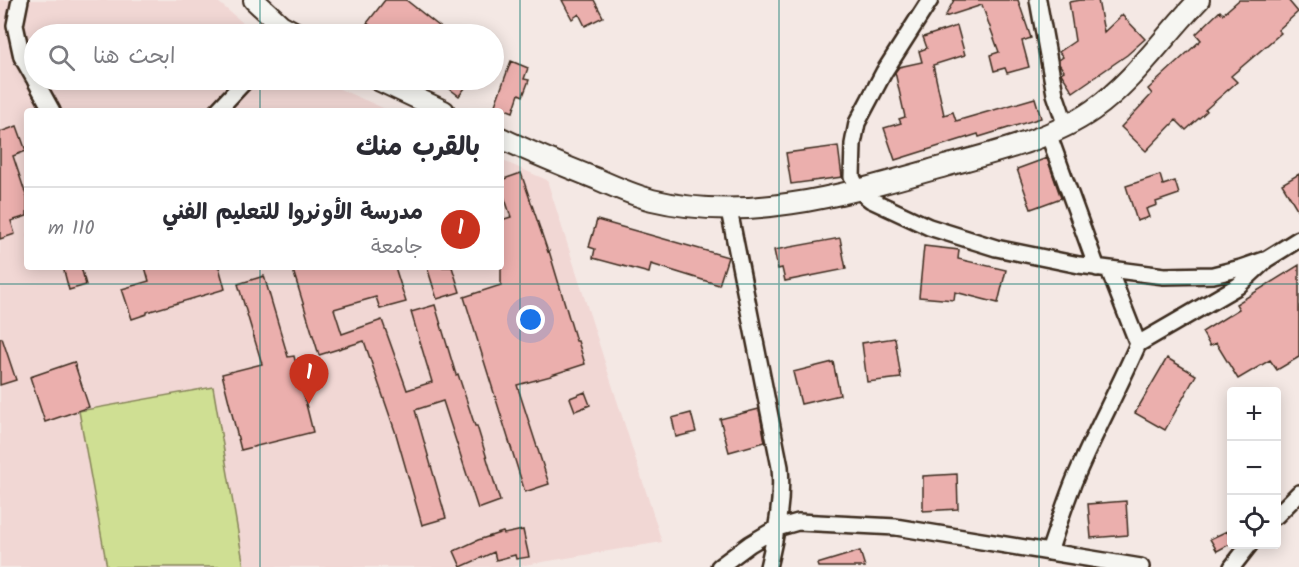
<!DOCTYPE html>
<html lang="ar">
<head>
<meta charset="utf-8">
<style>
  body { margin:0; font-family:Kalam,"Playpen Sans Arabic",sans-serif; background:#f2f2f3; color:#2b2b33; direction:rtl }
  .controls { position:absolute; right:18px; bottom:18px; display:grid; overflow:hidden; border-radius:6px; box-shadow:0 3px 15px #0003 }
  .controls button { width:54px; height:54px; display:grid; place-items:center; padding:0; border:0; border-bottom:2px solid #e1e1e2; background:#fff; color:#2b2b33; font:30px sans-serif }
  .you { position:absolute; left:531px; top:320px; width:21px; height:21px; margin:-15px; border:4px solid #fff; border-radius:50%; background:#1a73e8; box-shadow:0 0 0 9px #1a73e833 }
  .badge { display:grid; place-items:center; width:39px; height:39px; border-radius:50%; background:#c8321e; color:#fff; font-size:20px; font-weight:700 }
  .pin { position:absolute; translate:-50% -50px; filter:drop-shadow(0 2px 3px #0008) }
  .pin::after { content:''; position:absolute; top:32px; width:21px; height:18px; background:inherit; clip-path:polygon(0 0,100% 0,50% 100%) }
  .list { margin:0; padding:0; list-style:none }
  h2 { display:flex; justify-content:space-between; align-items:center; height:78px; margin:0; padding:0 24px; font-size:26px }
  h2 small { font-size:20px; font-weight:400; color:#7c7c81 }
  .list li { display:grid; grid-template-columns:39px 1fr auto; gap:18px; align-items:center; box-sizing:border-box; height:84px; padding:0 24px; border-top:2px solid #e1e1e2 }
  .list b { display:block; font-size:22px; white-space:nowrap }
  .list p { margin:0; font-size:20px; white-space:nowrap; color:#7c7c81 }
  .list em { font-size:20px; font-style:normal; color:#7c7c81 }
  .icon { flex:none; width:33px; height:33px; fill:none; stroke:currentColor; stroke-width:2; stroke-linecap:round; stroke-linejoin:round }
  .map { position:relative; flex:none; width:1299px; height:567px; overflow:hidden; direction:ltr }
  .search { position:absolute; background:#fff; box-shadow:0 3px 15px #0003; left:24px; top:24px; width:480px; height:66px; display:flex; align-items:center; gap:15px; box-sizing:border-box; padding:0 21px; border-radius:33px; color:#7c7c81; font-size:22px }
  .panel { position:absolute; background:#fff; box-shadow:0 3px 15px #0003; left:24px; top:108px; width:480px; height:162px; border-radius:6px; direction:rtl }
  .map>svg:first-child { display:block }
</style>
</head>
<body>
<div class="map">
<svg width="1299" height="567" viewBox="0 0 1299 567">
  <rect width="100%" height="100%" fill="#f4e8e4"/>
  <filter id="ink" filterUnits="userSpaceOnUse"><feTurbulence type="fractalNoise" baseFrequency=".0167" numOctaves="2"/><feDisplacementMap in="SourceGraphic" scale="12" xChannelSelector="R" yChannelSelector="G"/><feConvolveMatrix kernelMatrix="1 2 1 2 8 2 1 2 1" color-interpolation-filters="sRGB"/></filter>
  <g filter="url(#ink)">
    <!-- built -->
    <path fill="#f1d7d4" d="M0,0H214L217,1L256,34H34V80H319L390,111H27V267H501V160L547,180L662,542L513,567H0Z"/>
    <!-- green -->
    <path fill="#cfdf93" stroke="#858458" stroke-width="1.5" d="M213,387L244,567H107L79,411Z"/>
    <!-- building -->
    <path fill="#ebafad" stroke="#3b2a1e" stroke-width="1.5" d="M385,0H406L449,34H382L367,23Z
      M562,0H594L603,17L585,26L579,14L572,19Z
      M954,0H1018L1031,38L1022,41L1029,67L1007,73L1005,68L994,71L990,55L999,52L982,5L945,17Z
      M1081,0H1098L1104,32L1122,15L1145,39L1127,55L1073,92L1062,75L1061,73L1064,71L1059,64V60L1063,57L1059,52L1075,41L1069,2Z
      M1239,0H1288L1298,12L1278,30L1281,33L1231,76L1237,82L1205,110L1207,111L1186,130L1176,120L1146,151L1121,127L1152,94L1148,89L1201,40L1196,34L1220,11L1223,14Z
      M957,26L965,55L933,65L944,115L953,112L956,121L1035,98L1041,118L979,137L978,134L895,160L884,128L901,123L899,119L905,117L895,72L899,67L922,62L919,51L927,48L923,37Z
      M511,61L528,68L524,79L529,80L523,96L519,94L513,112L495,105Z
      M438,80H471L459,96Z
      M17,126L26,151L13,156L27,198V216L11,221L15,234L0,239V132Z
      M838,146L842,177L791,184L786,153Z
      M1047,158L1061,198L1031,209L1017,169Z
      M521,173L548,252L549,251L576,341H578L585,364L551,375V376L517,385L549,484L525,492L464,297L501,285V220L511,217L501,187V180Z
      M1299,174V212L1282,184Z
      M1160,175L1163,185L1175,181L1179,194L1156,202L1157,205L1146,209L1149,217L1137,221L1126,186Z
      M597,220L728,257L719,285L651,264L649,273L593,258L595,249L589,247Z
      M840,238L846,269L785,281L782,268L778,269L774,250Z
      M924,246L959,250L958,259L1006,270L998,303L955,292L954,300L919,297Z
      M1299,265V357L1277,370L1270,360L1238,379L1216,343L1210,346L1202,332L1239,309L1236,304Z
      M63,267H81L86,285L69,290Z
      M145,267H219L225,289L147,312V314L132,319L122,289L149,281Z
      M292,267H395L406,302L380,309L376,297L334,309L342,334L382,320L407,390L432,382L411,312L435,305L456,375L458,374L475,426H477L500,501L478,509L443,401L415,410L446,518L422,525L396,434L364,341L319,355Z
      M427,267H452L460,292L437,299Z
      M264,276L288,357L294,356L313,432L241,450L222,374L262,364L238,284Z
      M0,338H2L16,380L0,385Z
      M895,338L901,378L867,382L862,343Z
      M1167,358L1196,375L1165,430L1135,413Z
      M74,362L89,407L45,422L30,377Z
      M833,362L840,395L801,404L793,372Z
      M585,392L590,405L575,411L570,398Z
      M759,409L765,442L729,452L720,419Z
      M691,413L696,432L676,437L672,418Z
      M957,474L958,509L923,511V476Z
      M1126,501L1128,535L1091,538L1088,504Z
      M523,530L529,557L516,559L515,555L496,560L494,552L461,567L454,551L478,540L503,532L504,534Z
      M1227,531L1232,543L1217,551L1210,539Z
      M860,551L865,567H818L817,564Z"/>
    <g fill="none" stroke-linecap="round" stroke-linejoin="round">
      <!-- minor casing -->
      <g stroke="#3b2a1e" stroke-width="20">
        <path id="minor" d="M20,0L15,25L22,57L34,78
          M930,0L884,72L857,123L853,144L852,177L858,190L871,200L929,227L996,248L1079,265L1164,276L1213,275L1241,268L1267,259L1299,239
          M1038,0L1055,94L1066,126
          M35,80L52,111
          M217,111L246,80
          M1048,133L1097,268
          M729,210L780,467C783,502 776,534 768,567
          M1138,344L1238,286L1264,262
          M1276,516L1299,493
          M1049,552C1058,526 1066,499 1077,474C1096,430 1119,388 1138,344L1109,270
          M719,567L750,544L777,528L798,522L896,527L1141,567
          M1232,567L1250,544"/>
      </g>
      <!-- major casing -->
      <g stroke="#3b2a1e" stroke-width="24">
        <path id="major" d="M254,0L281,25L298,34
          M378,80L444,111
          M501,138C532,153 564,166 597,179C615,187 633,195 652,200C751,224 849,193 945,166C992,153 1052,139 1093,110C1134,81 1164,36 1199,0"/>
      </g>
      <!-- minor -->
      <use href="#minor" stroke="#f6f6f2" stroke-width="15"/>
      <!-- major -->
      <use href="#major" stroke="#f6f6f2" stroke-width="20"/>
    </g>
  </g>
  <!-- grid -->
  <path fill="none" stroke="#0f766e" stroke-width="1.5" stroke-opacity="0.55" d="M260,0V34M520,0V567M779,0V567M1039,0V567M260,80V111M260,267V567M0,284H1299"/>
</svg>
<div class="controls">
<button>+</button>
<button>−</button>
<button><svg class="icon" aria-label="locate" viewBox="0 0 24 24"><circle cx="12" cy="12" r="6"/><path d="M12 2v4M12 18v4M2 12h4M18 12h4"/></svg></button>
</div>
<div class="you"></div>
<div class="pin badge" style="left:309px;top:404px">1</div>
<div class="search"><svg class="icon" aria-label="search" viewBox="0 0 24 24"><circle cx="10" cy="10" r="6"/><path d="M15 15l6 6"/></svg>ابحث هنا</div>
<section class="panel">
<h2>بالقرب منك<small></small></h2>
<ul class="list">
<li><span class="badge">1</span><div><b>مدرسة الأونروا للتعليم الفني</b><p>جامعة</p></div><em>110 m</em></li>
</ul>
</section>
</div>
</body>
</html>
